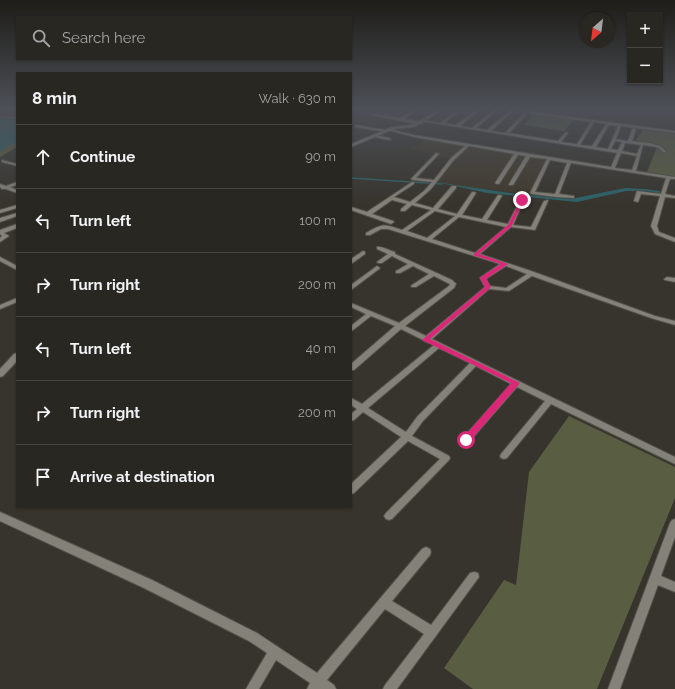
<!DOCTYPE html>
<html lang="en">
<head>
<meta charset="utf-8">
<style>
  body { margin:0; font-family:Raleway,sans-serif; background:#312f2a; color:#f1f3f6 }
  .controls { position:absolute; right:12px; top:12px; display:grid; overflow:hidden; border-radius:0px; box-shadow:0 1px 3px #0004 }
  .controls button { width:36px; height:36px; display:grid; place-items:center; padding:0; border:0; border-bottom:1px solid #454440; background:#292722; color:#f1f3f6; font:20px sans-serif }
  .compass { position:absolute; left:579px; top:12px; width:36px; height:36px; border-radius:50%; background:#292722; box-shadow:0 1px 3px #0004; rotate:208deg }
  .stop { position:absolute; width:12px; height:12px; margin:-9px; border:3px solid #db2777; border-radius:50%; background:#fff }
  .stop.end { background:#db2777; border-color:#fff; box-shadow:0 1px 4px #0008 }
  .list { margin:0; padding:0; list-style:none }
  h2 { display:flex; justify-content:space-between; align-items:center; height:52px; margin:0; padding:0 16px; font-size:17px }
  h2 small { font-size:13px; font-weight:400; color:#a5a5a5 }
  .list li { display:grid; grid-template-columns:26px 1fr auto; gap:12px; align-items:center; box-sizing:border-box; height:64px; padding:0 16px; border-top:1px solid #454440 }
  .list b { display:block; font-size:15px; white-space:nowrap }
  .list em { font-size:13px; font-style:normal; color:#a5a5a5 }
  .icon { flex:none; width:22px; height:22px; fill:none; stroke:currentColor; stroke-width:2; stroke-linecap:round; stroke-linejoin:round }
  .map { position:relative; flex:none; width:675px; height:689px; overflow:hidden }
  .search { position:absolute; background:#292722; box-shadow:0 1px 3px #0004; left:16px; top:16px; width:336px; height:44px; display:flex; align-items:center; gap:10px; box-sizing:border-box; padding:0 14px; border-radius:0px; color:#a5a5a5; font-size:15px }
  .panel { position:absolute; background:#292722; box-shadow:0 1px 3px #0004; left:16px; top:72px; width:336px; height:436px; border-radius:0px }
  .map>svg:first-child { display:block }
</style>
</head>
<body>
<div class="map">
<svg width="675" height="689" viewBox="0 0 675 689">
  <rect width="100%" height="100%" fill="#37342d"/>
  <!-- built -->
  <path fill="#403a2d" d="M425,139L546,160L529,195L436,182L455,160L411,149Z"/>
  <!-- green -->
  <path fill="#595e43" d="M535,114L573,120L564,131L524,125Z
    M0,116L17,117V147L0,157Z
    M643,129L675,134V177L647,172L657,147L665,148L661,146L635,142Z
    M569,416L675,467V498L597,689H473L444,668L504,580L516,585L529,472Z"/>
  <!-- water -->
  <path fill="#2c6369" d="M0,118L17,119V141L0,151V128L4,126L0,125Z
    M436,182L517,194L571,199L625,188L644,189L660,191V193L645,191H626L577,202L487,193Z"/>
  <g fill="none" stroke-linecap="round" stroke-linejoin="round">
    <!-- stream -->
    <path stroke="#2c6369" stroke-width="1.5" d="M351,178L442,184"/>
    <!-- minor casing -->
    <g stroke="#525049" stroke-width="2">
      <path id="minor" d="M477,109H481L460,126L472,128L495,109H499L476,128L487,130L512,109L513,111L491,131L505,133L525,113L526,115L509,133L558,141L566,132L568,133L561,142L577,144L591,122L532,114L530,112L519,109L533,110L534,112L675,131V133L621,126L616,139L628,141L632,129L634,128L636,129L632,141C643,143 661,142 666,152L664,153L660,149L656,147L643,145L636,171L675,177V179H670L665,194L675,196V198L665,197L657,226L659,232L675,238V242L655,234L651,226L660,196L641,194L638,202L634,201L637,191L661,194L666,178L571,163L559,194L574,196V198L556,197L532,194L530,193L547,159L530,157L513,185H509V184L526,156L518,155L499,184H497L495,183L514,154L469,146L454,160L431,189L415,203L433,208L452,186H456V188L438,209L457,214L472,192H474L476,193L462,215L482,219L498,195H500L502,196L487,220L508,224L520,200L522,199L524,200L513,225L531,227L544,201L548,200V201L535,230L511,227L480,254L534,272L655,316L675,321V325L651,318L532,276L509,291L489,289L432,339L675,457V464L551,404L507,458L504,459L501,458L500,456L501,454L545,401L517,387L469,442L466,443L463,442L462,440L463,438L511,384L476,366L423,421L412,436L449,456L450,458L449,460L392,519L389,520L386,519L384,516L386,513L440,459L408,441L354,493L351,494V484L401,437L363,412L354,420L351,421V414L357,409L351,405V398L362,404L434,345L424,341L423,340L401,329L354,370H351V364L395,326L371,316L353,330L351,331V326L366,314L351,307V303L399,323L449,286L450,284L434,276L416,287H412L411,286L412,285L429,274L413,266L400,273H396V271L408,264L392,256L382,263H378L377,262L388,254L377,249V247C383,246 389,251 395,252V254L452,280L456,284L454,288L405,326L426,336L485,287L480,278L481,277L500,264L388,229H381L370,235H366V233C383,223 384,224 402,230L431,210L412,205L405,211H401V209L407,204L392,200L372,214L393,221L394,222L391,224L351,210V207L367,212L412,182H414V184L394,197L410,202L424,191L432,182L413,180L411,179L436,153L439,154L416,178L434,180L451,158L465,146L414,137L388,130L390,129L414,135L611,167L617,153L421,121L423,120L440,123L455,112L456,114L444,123L456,125ZM594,122L606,124L592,146L580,145ZM609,125L618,126L608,149L596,147ZM615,141L622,142L618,150L611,149ZM625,143L641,145L637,154L622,151ZM621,153L637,156L632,170L615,168ZM550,160L567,163L555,194L535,192ZM435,211L455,216L427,238L407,231ZM459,217L506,227L475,253L432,239ZM506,266L527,274L506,288L490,286L486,279ZM439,348L470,363L417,417L406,432L368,408Z
        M414,110L415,112L404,119L421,122V124L400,121L372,115L374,114L400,118Z
        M356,125L386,130L388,131L386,132L355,127Z
        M375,135L390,138L391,139L389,140L374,137V135Z
        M2,160L17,164V166L2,162Z
        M17,182V185L10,187L17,190V193L6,189H2L0,187V184L6,186Z
        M17,205V208L0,213V210Z
        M17,213V216L0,222V218Z
        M17,224V228L4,233L9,236L0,242V238L2,236L0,234V230Z
        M363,251L365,252V254L351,264V259Z
        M0,257L17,266V270L0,261Z
        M377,266L380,268L379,269L351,290V285Z
        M667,277L675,278V282L665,280L664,279Z
        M17,298V302L0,309V305Z
        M0,512L152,580L257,633L317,673L422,549L426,547L430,549L431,552L430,555L392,601L431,625L470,573L474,572L478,573L479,577L397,689H383L385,685L424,634L385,609L327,680L334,685L336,689H307L310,683L276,660L259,689H246L267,653L249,641L144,588L0,521Z
        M675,519V537L661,576L675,582V592L658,585L620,689H608L670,523L672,520Z"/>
    </g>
    <!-- tertiary casing -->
    <g stroke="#525049" stroke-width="2">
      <path id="tertiary" d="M439,109H443L422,123L413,127L394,129L351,147V144L392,127L411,125L420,121Z
        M17,353V361L3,376L0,377V369L14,354Z"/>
    </g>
    <!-- minor -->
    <use href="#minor" fill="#848178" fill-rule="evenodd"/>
    <!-- tertiary -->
    <use href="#tertiary" fill="#848178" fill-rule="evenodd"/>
  </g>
  <!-- sky -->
  <linearGradient id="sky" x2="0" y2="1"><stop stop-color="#1e1d19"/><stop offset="0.53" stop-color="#4d5057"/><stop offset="1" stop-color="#4d5057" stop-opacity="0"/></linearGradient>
  <rect width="675" height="205" fill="url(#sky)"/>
  <!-- route -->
  <path fill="#db2777" d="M521,199L524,200L511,227L479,254L508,264L486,279L491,287L490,288L430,339L520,383L469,442H463V438L511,383L422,340L485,287L480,278L481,277L501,264L473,255L508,225Z"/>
</svg>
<div class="controls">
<button>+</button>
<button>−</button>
</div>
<svg class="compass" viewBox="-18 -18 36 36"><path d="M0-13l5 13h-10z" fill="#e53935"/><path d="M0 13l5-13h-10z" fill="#a5a5a5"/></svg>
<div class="stop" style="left:466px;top:440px"></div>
<div class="stop end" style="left:522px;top:200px"></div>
<div class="search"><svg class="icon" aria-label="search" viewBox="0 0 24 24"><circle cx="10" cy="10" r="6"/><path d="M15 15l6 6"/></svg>Search here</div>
<section class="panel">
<h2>8 min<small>Walk · 630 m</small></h2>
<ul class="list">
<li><svg class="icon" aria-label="ahead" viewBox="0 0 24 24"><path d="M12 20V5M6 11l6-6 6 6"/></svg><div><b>Continue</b></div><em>90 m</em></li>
<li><svg class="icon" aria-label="left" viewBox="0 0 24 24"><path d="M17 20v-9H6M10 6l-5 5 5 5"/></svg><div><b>Turn left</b></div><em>100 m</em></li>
<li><svg class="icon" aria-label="right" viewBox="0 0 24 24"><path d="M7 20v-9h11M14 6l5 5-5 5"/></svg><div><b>Turn right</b></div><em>200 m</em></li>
<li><svg class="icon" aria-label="left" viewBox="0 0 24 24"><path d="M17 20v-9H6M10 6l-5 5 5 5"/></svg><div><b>Turn left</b></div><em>40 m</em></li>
<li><svg class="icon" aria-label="right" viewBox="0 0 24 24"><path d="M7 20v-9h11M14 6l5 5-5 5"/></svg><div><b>Turn right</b></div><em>200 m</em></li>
<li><svg class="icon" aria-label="arrive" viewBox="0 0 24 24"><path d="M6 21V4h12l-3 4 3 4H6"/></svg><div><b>Arrive at destination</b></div></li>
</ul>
</section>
</div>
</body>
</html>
